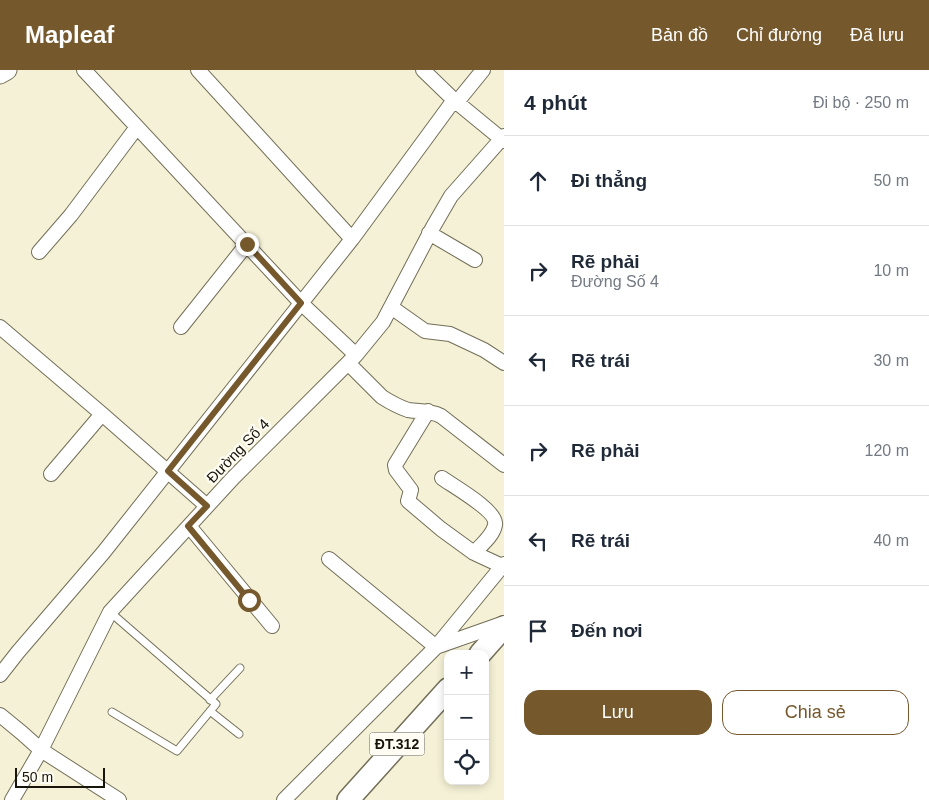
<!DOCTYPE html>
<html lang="vi">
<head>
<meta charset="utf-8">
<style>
  body { margin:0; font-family:Arial,sans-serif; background:#f6f6f7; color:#1f2937 }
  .controls { position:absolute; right:15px; bottom:15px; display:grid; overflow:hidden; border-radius:10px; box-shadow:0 2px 8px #0003 }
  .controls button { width:45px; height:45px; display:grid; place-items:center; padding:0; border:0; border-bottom:1px solid #e0e1e3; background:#fff; color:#1f2937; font:25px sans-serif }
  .scale { position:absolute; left:15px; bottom:12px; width:90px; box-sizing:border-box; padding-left:5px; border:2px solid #16140b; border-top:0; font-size:14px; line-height:18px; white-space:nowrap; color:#16140b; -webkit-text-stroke:4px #fffdf3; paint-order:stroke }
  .stop { position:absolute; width:15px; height:15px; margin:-11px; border:4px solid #75582c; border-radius:50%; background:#fff }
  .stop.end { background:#75582c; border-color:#fff; box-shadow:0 1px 5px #0008 }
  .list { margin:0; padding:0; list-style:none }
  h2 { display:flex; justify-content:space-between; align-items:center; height:65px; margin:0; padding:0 20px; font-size:21px }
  h2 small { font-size:16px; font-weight:400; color:#747a83 }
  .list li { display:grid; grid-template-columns:32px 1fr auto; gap:15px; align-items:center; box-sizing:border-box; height:90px; padding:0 20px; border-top:1px solid #e0e1e3 }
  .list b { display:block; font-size:19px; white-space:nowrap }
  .list p { margin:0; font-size:16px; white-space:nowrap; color:#747a83 }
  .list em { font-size:16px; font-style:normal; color:#747a83 }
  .actions { display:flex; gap:10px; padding:15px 20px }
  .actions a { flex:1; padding:11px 0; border:1px solid #75582c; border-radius:15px; text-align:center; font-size:18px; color:#75582c }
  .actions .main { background:#75582c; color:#fff }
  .icon { flex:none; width:28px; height:28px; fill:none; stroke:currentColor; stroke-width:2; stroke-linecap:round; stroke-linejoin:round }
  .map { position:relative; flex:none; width:504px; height:730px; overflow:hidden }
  header { display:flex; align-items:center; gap:30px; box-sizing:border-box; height:70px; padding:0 25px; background:#75582c; color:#fff }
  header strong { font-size:24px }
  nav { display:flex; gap:28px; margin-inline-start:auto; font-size:18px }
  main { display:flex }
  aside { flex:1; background:#fff }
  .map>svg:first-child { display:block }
</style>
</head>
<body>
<header>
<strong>Mapleaf</strong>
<nav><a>Bản đồ</a><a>Chỉ đường</a><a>Đã lưu</a></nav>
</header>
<main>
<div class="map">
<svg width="504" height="730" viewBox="0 0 504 730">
  <rect width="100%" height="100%" fill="#f5f1d6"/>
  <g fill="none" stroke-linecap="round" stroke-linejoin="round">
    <!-- lane casing -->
    <g stroke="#726e57" stroke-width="9">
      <path id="lane" d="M110,542L216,634L177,681L112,642
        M210,630L240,598
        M210,641L239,664"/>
    </g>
    <!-- street casing -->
    <g stroke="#726e57" stroke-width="16">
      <path id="street" d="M84,0L301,233L356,285
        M198,0L352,169
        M454,30L504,71
        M457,32L483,0
        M429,163L475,190
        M39,182L71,145L137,57
        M391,237L425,261L450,264L484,280L504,293
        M0,257L102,344L207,436
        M181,257L247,174
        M348,293L382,327C390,332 399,337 408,340C421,342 429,340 441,346L504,395
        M428,341L395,395L396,400L411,420L408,431L441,459L474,483L502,496
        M51,404L102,344
        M442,408C453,416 498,441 495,455C493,466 481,475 474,483
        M189,456L272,556
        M329,489L436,577L504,553
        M0,605L18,582L103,483L352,169L454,30L423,0
        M0,645L22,663L41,680L119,730
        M12,730L41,680L110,542L233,408L356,285L383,252L433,157L451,126L504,66
        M284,730L436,577L504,494"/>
    </g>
    <!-- secondary casing -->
    <g stroke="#726e57" stroke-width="21">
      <path id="secondary" d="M0,4L7,0"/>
    </g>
    <!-- primary casing -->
    <g stroke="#726e57" stroke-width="24">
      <path id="primary" d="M480,584L504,557
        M348,730L448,619"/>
    </g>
    <!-- lane -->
    <use href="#lane" stroke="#fff" stroke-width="7"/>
    <!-- street -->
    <use href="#street" stroke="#fff" stroke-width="14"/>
    <!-- secondary -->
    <use href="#secondary" stroke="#fff" stroke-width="19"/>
    <!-- primary -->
    <use href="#primary" stroke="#fff" stroke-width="21"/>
  </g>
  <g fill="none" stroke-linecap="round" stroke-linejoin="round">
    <!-- route -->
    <path stroke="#75582c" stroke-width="6" d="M247,174L301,233L168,401L207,436L188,456L249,530"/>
  </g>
  <g text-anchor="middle" stroke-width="4.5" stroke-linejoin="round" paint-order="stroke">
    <!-- shield labels -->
    <rect fill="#fffdf3" stroke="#5c5a51" stroke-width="1" x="369.5" y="662.5" width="55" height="23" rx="4"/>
    <g font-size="14" font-weight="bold" fill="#16140b">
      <text x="397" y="679">ĐT.312</text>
    </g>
    <!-- street labels -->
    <g font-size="15" fill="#16140b" stroke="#fffdf3">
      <text transform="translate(238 381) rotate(-46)" y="5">Đường Số 4</text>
    </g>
  </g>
</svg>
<div class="controls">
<button>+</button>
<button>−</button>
<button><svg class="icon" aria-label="locate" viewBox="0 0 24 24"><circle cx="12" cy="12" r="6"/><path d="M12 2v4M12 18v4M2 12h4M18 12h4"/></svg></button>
</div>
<div class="scale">50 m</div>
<div class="stop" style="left:249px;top:530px"></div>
<div class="stop end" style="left:247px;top:174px"></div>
</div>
<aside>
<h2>4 phút<small>Đi bộ · 250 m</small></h2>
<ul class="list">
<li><svg class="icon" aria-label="ahead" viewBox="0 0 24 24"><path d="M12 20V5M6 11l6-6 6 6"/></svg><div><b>Đi thẳng</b></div><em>50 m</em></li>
<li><svg class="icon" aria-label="right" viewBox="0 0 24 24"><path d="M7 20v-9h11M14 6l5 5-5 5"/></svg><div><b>Rẽ phải</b><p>Đường Số 4</p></div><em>10 m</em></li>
<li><svg class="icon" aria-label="left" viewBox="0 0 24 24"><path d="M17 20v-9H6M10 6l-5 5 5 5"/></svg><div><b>Rẽ trái</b></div><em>30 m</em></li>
<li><svg class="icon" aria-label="right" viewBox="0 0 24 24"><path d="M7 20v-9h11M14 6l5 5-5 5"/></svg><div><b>Rẽ phải</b></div><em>120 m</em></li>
<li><svg class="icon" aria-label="left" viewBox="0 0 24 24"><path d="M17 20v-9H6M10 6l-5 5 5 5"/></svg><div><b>Rẽ trái</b></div><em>40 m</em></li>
<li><svg class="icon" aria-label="arrive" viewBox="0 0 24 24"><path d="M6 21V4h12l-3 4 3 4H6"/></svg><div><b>Đến nơi</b></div></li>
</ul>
<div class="actions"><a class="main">Lưu</a><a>Chia sẻ</a></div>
</aside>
</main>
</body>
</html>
